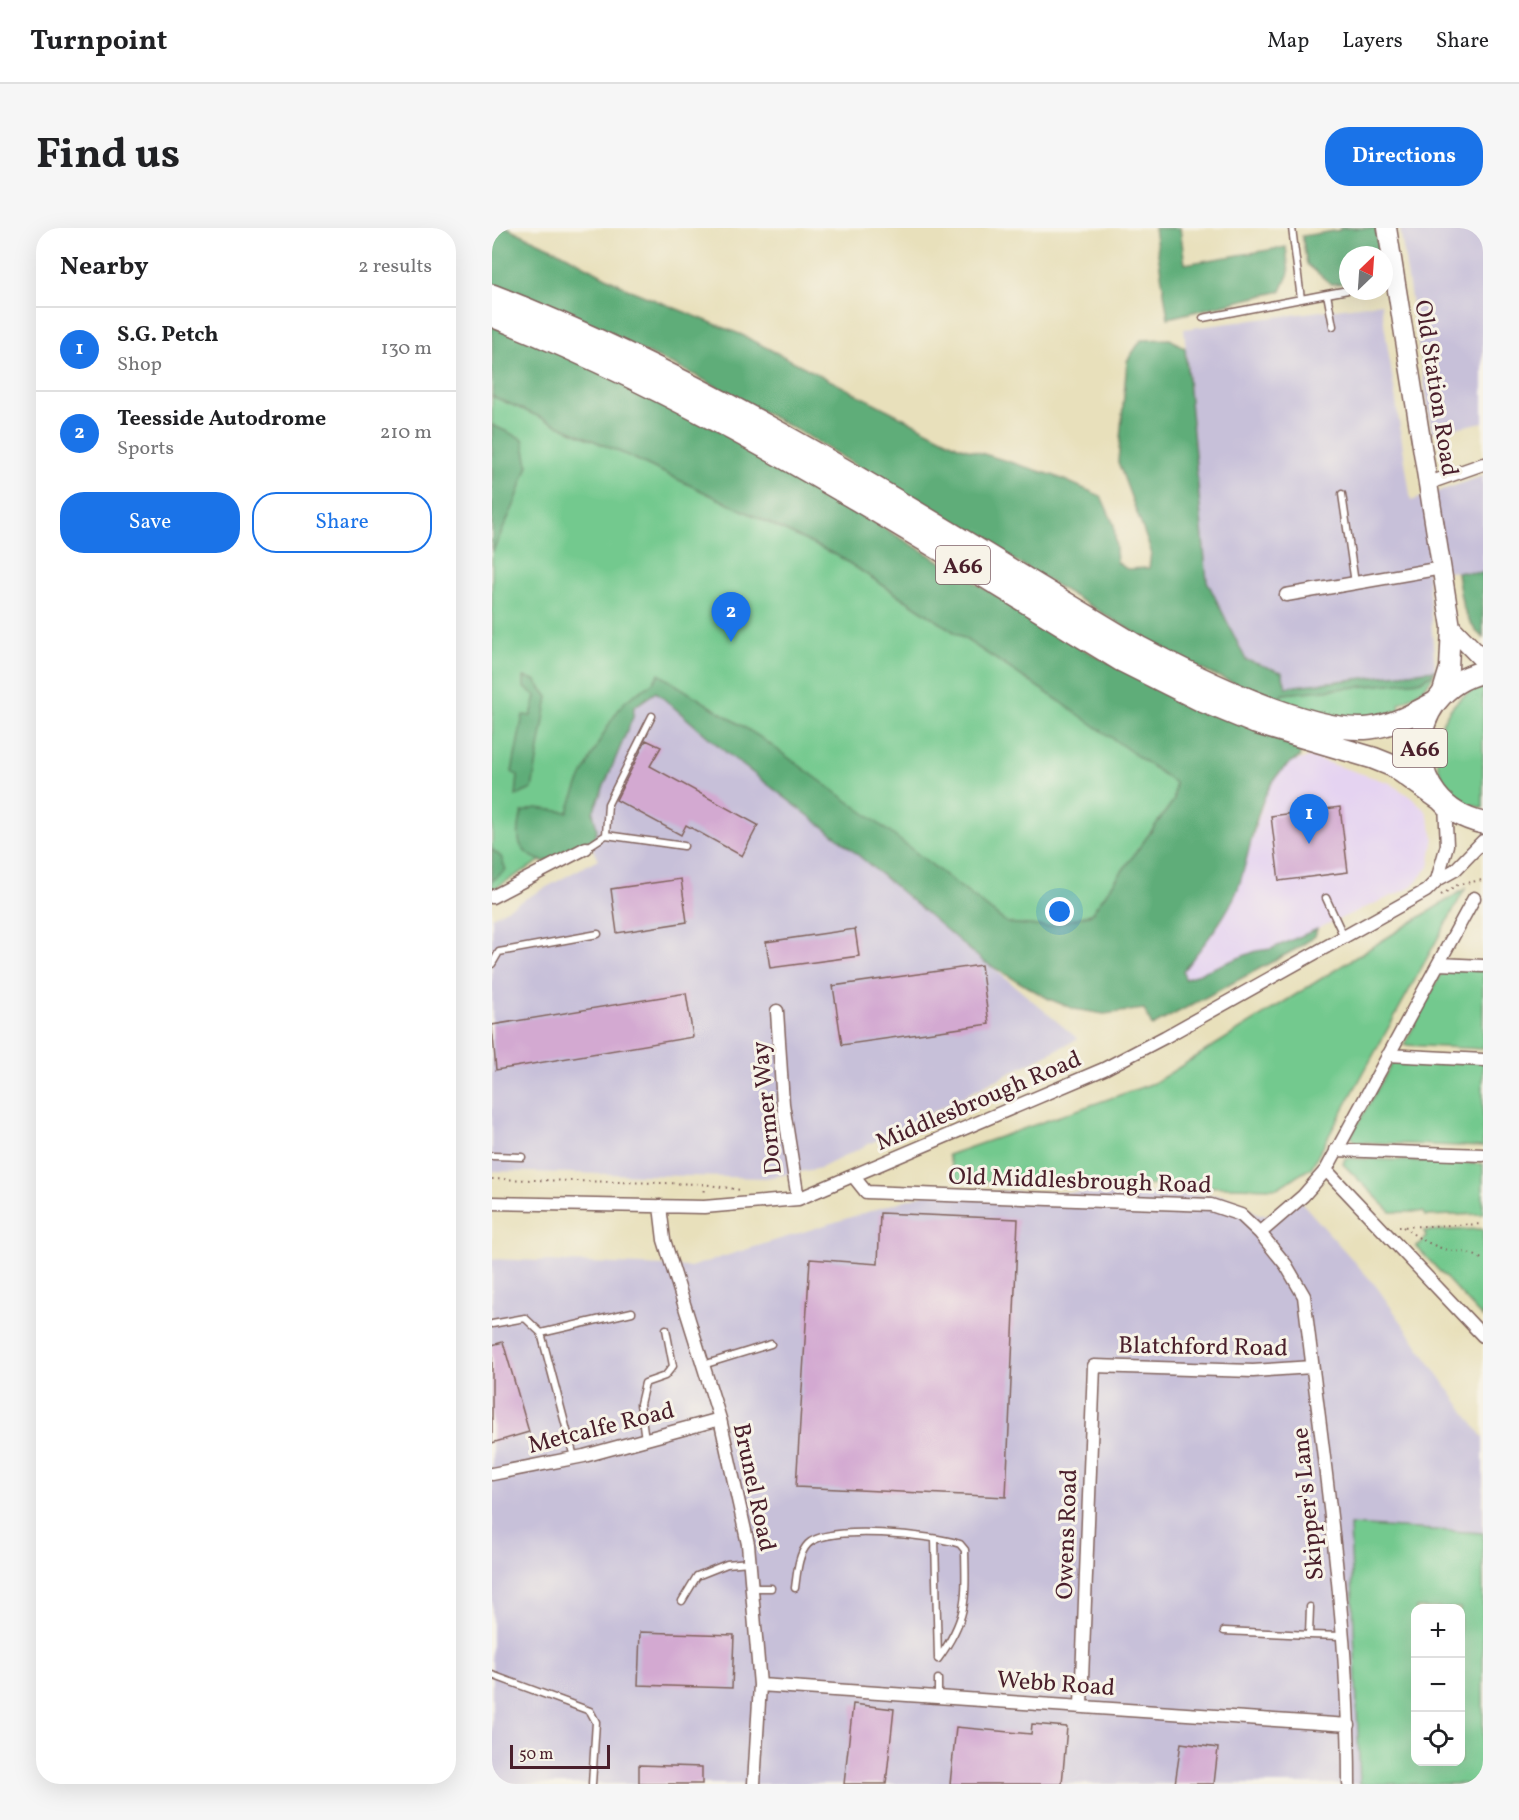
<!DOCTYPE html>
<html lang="en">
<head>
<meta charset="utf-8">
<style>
  body { margin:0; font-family:Vollkorn,serif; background:#f6f6f6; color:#202124 }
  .controls { position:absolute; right:18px; bottom:18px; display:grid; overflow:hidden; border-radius:12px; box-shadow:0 6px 24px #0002 }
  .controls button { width:54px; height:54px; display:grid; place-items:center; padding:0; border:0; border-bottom:2px solid #e0e0e0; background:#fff; color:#202124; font:30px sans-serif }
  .compass { position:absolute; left:847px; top:18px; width:54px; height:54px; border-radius:50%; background:#fff; box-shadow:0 6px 24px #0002; rotate:25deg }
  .scale { position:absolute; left:18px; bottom:15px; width:100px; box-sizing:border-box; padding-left:6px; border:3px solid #4a1f2b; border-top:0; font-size:16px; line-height:21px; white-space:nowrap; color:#4a1f2b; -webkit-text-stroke:4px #f7f3e8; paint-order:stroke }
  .you { position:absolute; left:568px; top:684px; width:21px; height:21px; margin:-15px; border:4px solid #fff; border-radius:50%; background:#1a73e8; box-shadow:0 0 0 9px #1a73e833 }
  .badge { display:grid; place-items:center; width:39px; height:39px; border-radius:50%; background:#1a73e8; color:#fff; font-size:20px; font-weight:700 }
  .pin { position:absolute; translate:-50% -50px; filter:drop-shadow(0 2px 3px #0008) }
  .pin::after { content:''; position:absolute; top:32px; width:21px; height:18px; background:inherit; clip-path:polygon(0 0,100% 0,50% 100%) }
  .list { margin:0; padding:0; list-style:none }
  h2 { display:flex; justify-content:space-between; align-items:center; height:78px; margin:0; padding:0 24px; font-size:26px }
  h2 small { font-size:20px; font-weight:400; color:#757577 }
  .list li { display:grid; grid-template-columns:39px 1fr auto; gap:18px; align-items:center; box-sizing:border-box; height:84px; padding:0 24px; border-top:2px solid #e0e0e0 }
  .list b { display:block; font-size:22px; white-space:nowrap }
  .list p { margin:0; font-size:20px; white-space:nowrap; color:#757577 }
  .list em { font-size:20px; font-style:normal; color:#757577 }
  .actions { display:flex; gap:12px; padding:18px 24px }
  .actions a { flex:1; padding:14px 0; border:2px solid #1a73e8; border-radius:24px; text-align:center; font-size:21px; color:#1a73e8 }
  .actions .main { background:#1a73e8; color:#fff }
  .icon { flex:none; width:33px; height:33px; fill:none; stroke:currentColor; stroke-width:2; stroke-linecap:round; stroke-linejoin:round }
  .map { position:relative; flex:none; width:991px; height:1556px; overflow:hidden; border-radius:24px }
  header { display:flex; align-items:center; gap:36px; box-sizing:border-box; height:84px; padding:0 30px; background:#fff; border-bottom:2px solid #e0e0e0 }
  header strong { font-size:28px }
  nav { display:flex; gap:33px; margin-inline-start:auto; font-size:21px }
  .intro { display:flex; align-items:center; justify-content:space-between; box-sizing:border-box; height:144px; padding:0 36px }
  h1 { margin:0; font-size:42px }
  .button { padding:15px 27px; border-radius:24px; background:#1a73e8; color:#fff; font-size:21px; font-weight:700 }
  main { display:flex; gap:36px; padding:0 36px }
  aside { flex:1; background:#fff; border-radius:24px; box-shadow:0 6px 24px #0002 }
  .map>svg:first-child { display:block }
</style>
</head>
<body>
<header>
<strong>Turnpoint</strong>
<nav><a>Map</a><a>Layers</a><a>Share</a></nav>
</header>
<div class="intro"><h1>Find us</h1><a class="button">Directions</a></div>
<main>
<aside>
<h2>Nearby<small>2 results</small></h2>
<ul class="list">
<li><span class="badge">1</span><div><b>S.G. Petch</b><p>Shop</p></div><em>130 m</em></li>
<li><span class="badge">2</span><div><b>Teesside Autodrome</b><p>Sports</p></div><em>210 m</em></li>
</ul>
<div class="actions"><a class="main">Save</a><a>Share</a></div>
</aside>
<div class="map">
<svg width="991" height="1556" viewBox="0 0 991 1556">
  <rect width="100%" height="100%" fill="#f7f3e8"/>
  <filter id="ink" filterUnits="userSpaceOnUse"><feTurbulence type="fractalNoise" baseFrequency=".0167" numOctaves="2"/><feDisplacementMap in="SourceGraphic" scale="12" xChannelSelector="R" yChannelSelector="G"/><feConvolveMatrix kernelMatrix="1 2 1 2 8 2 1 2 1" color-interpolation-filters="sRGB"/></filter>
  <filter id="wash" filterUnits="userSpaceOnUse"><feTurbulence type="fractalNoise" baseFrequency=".008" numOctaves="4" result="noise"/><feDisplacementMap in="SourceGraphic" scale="24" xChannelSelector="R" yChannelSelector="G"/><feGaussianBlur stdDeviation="1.35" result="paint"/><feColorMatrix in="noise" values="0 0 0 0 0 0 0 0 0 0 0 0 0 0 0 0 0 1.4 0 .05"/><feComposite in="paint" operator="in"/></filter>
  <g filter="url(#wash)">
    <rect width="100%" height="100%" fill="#e8e0bb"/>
    <!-- built -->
    <path fill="#e5d3f1" d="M818,529L898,555L923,572L934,583L942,609L937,639L918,660L779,721L764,723L693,751L691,743L729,694L745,661L776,559L781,549L797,535Z"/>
    <!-- industrial -->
    <path fill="#c7c0d9" d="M908,0H991V194L940,205Z
      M889,75L919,273L991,248V345L965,344L935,339L943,442L794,459L790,444L754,432L715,353L692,101Z
      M159,459L236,526L346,610L586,811L329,940L274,950L0,943V689L106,631L92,605L135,472Z
      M446,962L730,967L745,972L767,987H776L803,967L884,1058L991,1210V1305L858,1297L868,1556H0V1031L198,1039Z"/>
    <!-- green -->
    <path fill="#73c98e" stroke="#5e745c" stroke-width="1.5" fill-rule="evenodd" d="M0,168L139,229L348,329L569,474L684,554L682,572L599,686L556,699L515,695L159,459L135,472L80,614L0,662Z
      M943,442C939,459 921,468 907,476L908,482L875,491L843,490L786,472L791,466L939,447Z
      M991,458V580C926,567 932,477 991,458Z
      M973,661L819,940L785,960L465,953L456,927L662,855Z
      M952,740L991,742V821L912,817Z
      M903,830L991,834V919L863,914L859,908Z
      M853,930L991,936V986L933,988L931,984H899L851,936Z
      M991,1001V1090L924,1018L929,1016L934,1008L932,1003Z
      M858,1297L991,1305V1556H868ZM924,1380H968V1534H924Z"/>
    <!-- forest -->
    <path fill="#5ead79" stroke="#546652" stroke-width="1.5" d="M0,0H16L70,25L138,62L250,107L466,218L563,248L609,268L622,297L625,334L635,341L657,340L659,323L626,234L635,133L649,112L678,111L693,120L715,353L754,432L790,444L794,459L943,442L939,447L929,453L791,466L786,472L717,445L660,415L312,206L203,147L50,77L0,57Z
      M662,0H688L693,36L794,19L797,45L789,63L676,90Z
      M848,0H884L887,27H856V55L839,56L815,36L810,8L848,2Z
      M0,97L64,123L227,202L476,350L587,419L674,464L810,518L807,530C762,551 762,620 745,663C732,693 711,717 691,743L693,751L764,723L779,721L825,701L823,708L806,720L660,798L652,781L612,786L582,781L557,771L492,734L346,610L236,526L164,464L142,479L141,489L101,584L105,602L102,610L53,634C24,625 23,611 30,584L44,580L76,584C83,560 117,488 135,472C149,460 157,463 167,446L268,509L374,586L515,695L556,699L599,686L682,572L683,555L569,474L348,329L139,229L0,168Z
      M0,197L31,211L36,237L23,275L0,325Z
      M965,344L991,345V410C971,393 968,369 965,344Z
      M32,449L43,452L56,469L40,561L24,568L26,548L20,544L31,487L39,488L44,468L32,459Z
      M0,621L9,629L14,642L0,653Z"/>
    <g id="blocks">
      <!-- building -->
      <path fill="#d3a9d1" d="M154,512L169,519L158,538L266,597L250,628L194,597L189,607L124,572Z
        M848,579L856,644L787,653L779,588Z
        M189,651L195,694L125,705L119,661Z
        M363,701L367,728L278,740L274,714Z
        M489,737L497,796L350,817L341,758Z
        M194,765L201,809L4,842L0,797Z
        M388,985L526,991L514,1269L304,1259L318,1031L386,1036Z
        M11,1114L37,1204L0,1215V1117Z
        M148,1404L242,1407L240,1460L146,1457Z
        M361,1476L402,1481L394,1556H352Z
        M540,1496L575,1499L570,1556H458L464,1499L539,1506Z
        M689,1515L726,1520L722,1556H683Z
        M147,1537L210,1539V1556H147Z"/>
    </g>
  </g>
  <g filter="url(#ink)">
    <use href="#blocks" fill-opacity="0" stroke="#81635d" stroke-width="1.5"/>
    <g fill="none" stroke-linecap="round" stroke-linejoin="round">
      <!-- service casing -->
      <g stroke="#81635d" stroke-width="9">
        <path id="service" d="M800,0L809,71
          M711,90L835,66
          M841,98L835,66L856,62
          M850,266L863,355
          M160,488L116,576L114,607L192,618
          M94,620L114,607
          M834,670L852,709
          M0,736L7,724L106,706
          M0,928L30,929
          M0,1096L33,1090L49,1105
          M211,1137L279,1116
          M153,1211L148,1176L153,1155L173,1148L181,1138L174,1101
          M82,1229L49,1105L140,1084
          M443,1311L446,1430
          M260,1360H279
          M303,1360C305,1346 306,1326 316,1316C336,1296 441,1307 468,1316L473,1322C474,1371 476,1390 446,1431
          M190,1373L205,1348L235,1336L257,1334
          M818,1379L817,1407L850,1408
          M732,1403L817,1407
          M0,1447L98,1483L104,1494L100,1556
          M446,1468V1451"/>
      </g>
      <!-- minor casing -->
      <g stroke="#81635d" stroke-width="15">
        <path id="minor" d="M937,255L991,236
          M794,367L950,340
          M945,652L955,617L953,576
          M0,669L94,620
          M947,736L991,738
          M285,783L291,876L306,971
          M896,827L991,832
          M844,922L991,927
          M834,942L991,1108
          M362,949L374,964L719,977L749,987L768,1005L811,968L834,942L982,670
          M0,975L212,979L306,971L612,841L673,809L934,663L945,652L963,642L991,613
          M168,978L172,1012L228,1191L256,1316L268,1457L262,1556
          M768,1005L794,1037L812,1068C831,1230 857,1392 857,1556
          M0,1246L92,1228L228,1191
          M268,1457L857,1497
          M589,1477L602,1138L761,1143L820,1139"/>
      </g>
      <!-- secondary casing -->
      <g stroke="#81635d" stroke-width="21">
        <path id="secondary" d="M895,0L959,399L957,440L949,467
          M959,399L991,432"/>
      </g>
      <!-- trunk casing -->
      <g stroke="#81635d" stroke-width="24">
        <path id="trunk" d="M0,67C230,156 436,293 647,419C700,447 819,507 878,500C902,497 921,486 942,475
          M0,88C223,176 424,308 628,432L712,474L763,495L881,530L901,538L946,570
          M991,444C908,464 908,577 991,595"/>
      </g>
      <!-- path -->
      <path stroke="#81635d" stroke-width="2" stroke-dasharray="1.5 4.5" stroke-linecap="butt" d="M949,667L967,656L991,652
        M0,951L211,956L249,962
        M211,956L212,967
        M907,999L991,996
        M911,999C923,1008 935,1015 949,1020C965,1025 977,1022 991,1032"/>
      <!-- service -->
      <use href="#service" stroke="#fff" stroke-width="6"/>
      <!-- minor -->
      <use href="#minor" stroke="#fff" stroke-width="12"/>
      <!-- secondary -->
      <use href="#secondary" stroke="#fff" stroke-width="18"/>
      <!-- trunk -->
      <use href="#trunk" stroke="#fff" stroke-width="21"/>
    </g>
  </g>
  <g text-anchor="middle" stroke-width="6" stroke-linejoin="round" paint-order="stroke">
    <!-- shield labels -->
    <g fill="#f7f3e8" stroke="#7e5f64" stroke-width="1.5">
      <rect x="444" y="318" width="54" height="38" rx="4.5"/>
      <rect x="901" y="501" width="54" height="38" rx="4.5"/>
    </g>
    <g font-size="22" font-weight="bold" fill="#4a1f2b">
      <text x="471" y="345">A66</text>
      <text x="928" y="528">A66</text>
    </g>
    <!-- street labels -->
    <g font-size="24" fill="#4a1f2b" stroke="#f7f3e8">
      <text transform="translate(945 160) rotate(81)" y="8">Old Station Road</text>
      <text transform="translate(486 872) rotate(-23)" y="8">Middlesbrough Road</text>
      <text transform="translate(274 880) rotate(-96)" y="8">Dormer Way</text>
      <text transform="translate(588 952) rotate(2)" y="8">Old Middlesbrough Road</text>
      <text transform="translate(711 1118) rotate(1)" y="8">Blatchford Road</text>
      <text transform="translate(109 1199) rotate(-14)" y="8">Metcalfe Road</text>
      <text transform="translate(263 1259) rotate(78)" y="8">Brunel Road</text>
      <text transform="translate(815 1276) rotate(-96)" y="8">Skipper's Lane</text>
      <text transform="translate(574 1306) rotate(-88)" y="8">Owens Road</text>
      <text transform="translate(564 1455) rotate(4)" y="8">Webb Road</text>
    </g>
  </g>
</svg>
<div class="controls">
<button>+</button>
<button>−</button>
<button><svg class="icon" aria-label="locate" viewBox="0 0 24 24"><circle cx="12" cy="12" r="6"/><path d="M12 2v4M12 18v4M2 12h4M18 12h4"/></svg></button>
</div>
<svg class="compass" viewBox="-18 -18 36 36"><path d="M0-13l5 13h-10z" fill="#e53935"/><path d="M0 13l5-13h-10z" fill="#757577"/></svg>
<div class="scale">50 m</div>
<div class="you"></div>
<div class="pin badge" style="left:817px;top:616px">1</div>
<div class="pin badge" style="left:239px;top:414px">2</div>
</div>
</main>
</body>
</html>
